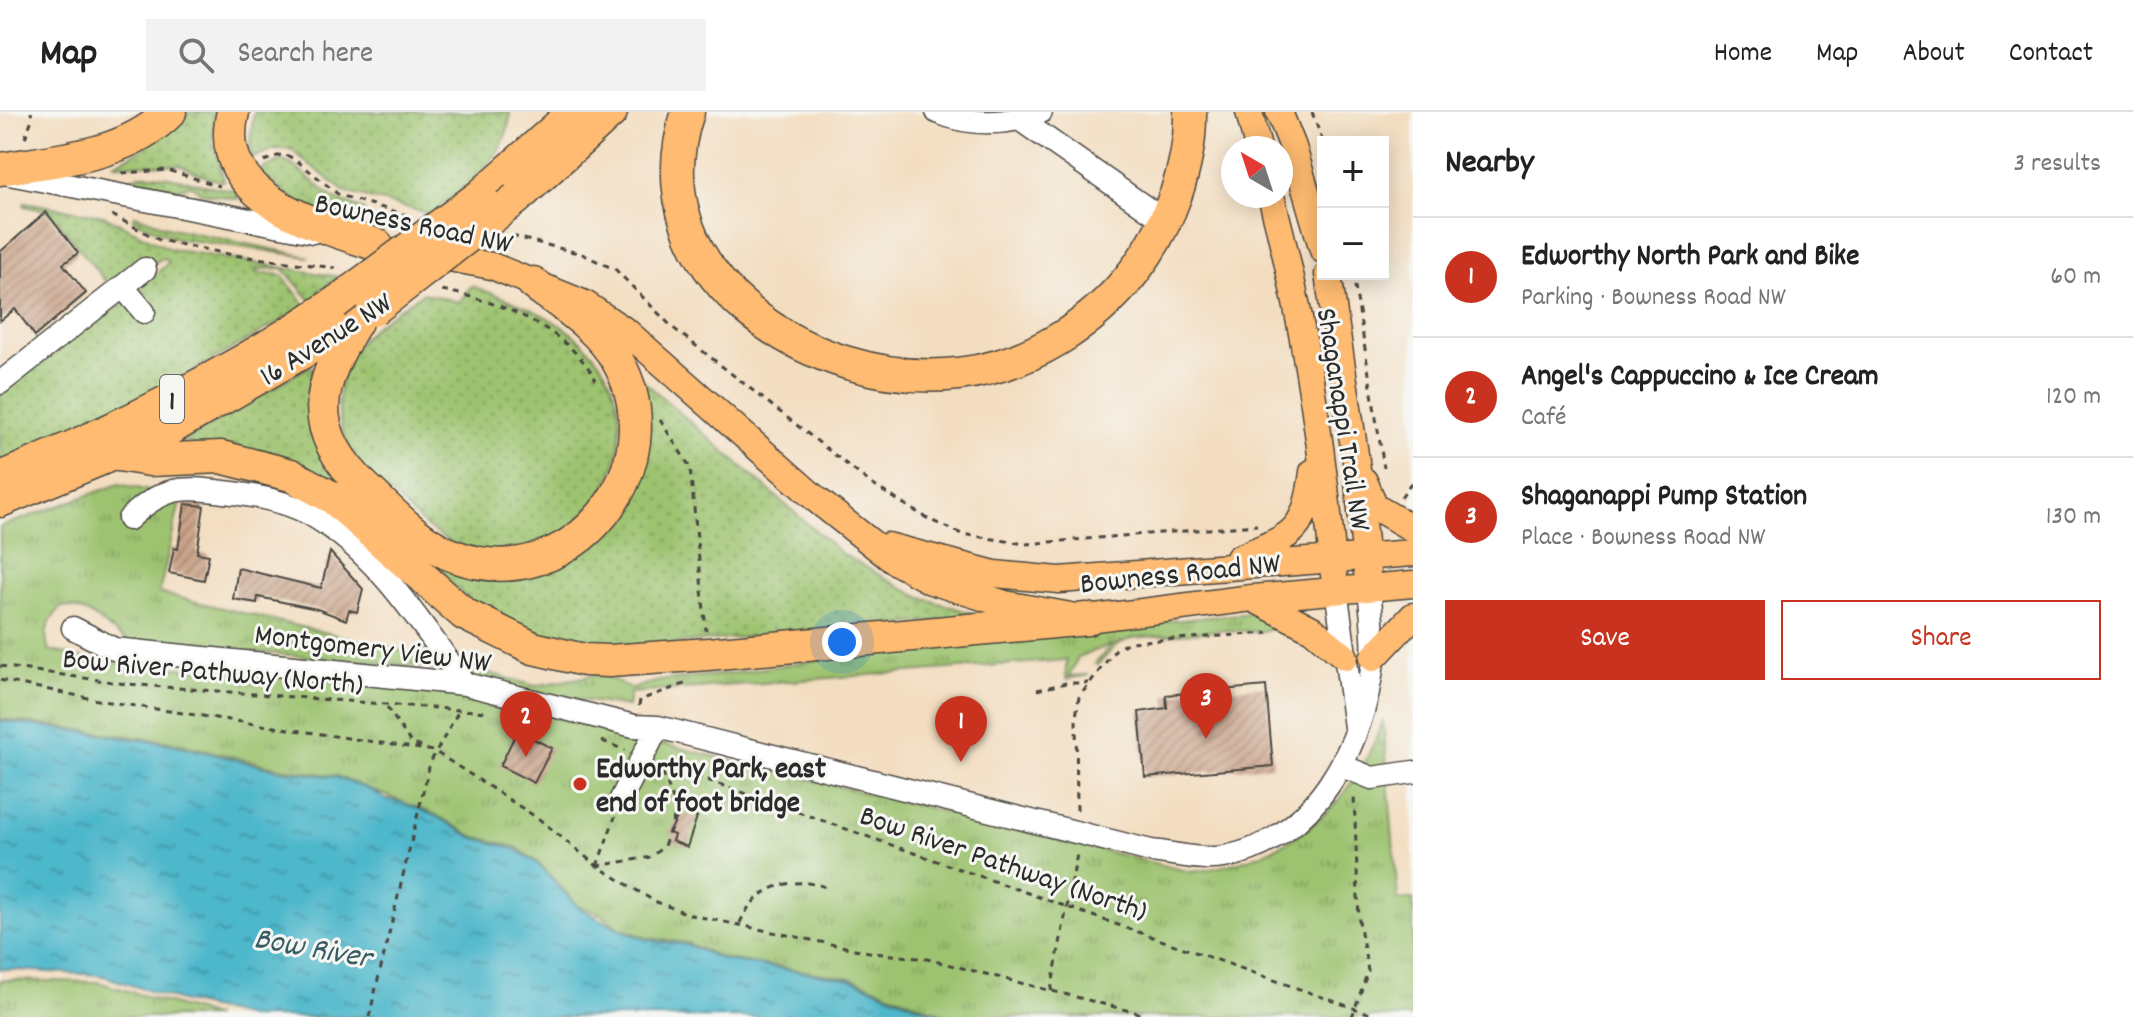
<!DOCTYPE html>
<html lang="en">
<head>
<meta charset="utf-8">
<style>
  body { margin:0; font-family:Dekko,sans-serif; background:#f2f2f2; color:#222 }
  .controls { position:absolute; right:24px; top:24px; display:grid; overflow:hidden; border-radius:0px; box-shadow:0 4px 20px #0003 }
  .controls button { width:72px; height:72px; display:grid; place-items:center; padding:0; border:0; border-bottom:2px solid #e0e0e0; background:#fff; color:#222; font:40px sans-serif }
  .compass { position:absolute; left:1221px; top:24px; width:72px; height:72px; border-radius:50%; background:#fff; box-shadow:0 4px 20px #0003; rotate:321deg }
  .you { position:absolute; left:842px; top:530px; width:28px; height:28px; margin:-20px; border:6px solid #fff; border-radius:50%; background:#1a73e8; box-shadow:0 0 0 12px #1a73e833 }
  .badge { display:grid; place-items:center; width:52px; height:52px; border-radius:50%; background:#c8321e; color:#fff; font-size:26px; font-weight:700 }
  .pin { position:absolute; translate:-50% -66px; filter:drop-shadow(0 2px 4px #0008) }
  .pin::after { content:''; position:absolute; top:42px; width:28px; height:24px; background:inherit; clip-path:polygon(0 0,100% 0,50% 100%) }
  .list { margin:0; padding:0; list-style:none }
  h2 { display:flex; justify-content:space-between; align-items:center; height:104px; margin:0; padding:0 32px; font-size:34px }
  h2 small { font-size:26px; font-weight:400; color:#767676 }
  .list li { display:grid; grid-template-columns:52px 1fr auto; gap:24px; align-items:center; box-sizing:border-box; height:120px; padding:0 32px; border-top:2px solid #e0e0e0 }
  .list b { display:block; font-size:30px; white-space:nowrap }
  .list p { margin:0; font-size:26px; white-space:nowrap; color:#767676 }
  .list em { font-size:26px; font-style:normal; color:#767676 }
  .actions { display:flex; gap:16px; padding:24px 32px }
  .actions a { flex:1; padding:18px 0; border:2px solid #c8321e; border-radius:0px; text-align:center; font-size:28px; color:#c8321e }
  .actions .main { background:#c8321e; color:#fff }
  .icon { flex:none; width:44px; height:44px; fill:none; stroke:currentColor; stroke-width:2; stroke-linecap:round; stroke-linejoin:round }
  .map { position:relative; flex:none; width:1413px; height:905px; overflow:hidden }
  header { display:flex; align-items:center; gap:48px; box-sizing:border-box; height:112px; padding:0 40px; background:#fff; border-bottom:2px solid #e0e0e0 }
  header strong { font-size:38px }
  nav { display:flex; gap:44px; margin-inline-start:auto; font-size:28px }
  .search { width:560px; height:72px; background:#f2f2f2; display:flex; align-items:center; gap:20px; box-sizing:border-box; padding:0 28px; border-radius:0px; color:#767676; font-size:30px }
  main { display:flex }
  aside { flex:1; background:#fff }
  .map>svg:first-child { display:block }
</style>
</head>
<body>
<header>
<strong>Map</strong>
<div class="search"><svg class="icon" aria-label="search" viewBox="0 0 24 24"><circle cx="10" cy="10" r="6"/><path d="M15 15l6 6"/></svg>Search here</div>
<nav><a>Home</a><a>Map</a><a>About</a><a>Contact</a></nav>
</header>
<main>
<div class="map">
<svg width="1413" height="905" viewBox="0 0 1413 905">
  <defs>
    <pattern id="grass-dots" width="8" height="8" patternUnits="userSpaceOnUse" patternTransform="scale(2)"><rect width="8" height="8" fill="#9dc36f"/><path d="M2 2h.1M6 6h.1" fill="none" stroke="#809f5b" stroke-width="1.8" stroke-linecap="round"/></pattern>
    <pattern id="park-tufts" width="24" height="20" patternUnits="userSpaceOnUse" patternTransform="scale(2)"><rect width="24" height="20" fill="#9dc36f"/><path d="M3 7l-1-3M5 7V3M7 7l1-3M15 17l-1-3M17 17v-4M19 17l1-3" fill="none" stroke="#809f5b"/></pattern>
    <pattern id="water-ripples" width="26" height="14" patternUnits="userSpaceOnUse" patternTransform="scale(2)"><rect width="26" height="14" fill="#4eb7cb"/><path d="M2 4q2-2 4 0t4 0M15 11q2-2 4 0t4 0" fill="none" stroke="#4195a5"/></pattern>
    <pattern id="building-hatch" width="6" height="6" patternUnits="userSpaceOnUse" patternTransform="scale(2)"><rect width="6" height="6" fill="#c9a086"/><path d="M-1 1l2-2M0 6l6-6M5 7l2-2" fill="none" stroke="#a3836e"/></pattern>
  </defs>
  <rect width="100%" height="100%" fill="#f6f6f2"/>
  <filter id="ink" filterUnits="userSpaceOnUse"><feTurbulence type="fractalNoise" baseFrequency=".0125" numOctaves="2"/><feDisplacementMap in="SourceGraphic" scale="16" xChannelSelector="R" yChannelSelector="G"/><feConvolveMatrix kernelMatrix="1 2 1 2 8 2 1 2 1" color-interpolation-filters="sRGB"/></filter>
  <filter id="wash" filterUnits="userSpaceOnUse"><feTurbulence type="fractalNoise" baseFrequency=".006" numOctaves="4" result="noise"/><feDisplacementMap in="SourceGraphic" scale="32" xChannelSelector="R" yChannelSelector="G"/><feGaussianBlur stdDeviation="1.8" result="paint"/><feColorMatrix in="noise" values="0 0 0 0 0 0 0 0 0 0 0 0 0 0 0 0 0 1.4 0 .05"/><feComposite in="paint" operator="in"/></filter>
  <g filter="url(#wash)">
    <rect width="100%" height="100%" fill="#f3ddc0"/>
    <!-- grass -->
    <path fill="url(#grass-dots)" stroke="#64774d" stroke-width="2" d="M190,0H214L213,29L224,69L211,67L179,53L113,52L138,40Z
      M254,0H509L510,3C506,49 465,75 431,102L345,80L290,37H274L252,46L250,30Z
      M282,48L294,54L333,86L364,98L362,107L304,95L260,62L262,57Z
      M140,63C174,61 202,76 235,78L238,87L201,81L191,73L178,77L127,68Z
      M25,90L104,104L170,137L340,165L319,178L320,183L311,189L283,156L257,157L255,160L282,163L306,194L143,288L0,351V283L102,201L124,192L169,150L163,146L111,176L49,99L24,94Z
      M135,103L171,116L309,145L175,126L133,108Z
      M471,174C532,194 605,223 618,294C633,377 563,449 479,439C444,435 417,407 394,384C381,372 359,357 351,342C330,300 335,253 369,220C384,205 406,193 423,181L459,190Z
      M308,255H313L310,278L375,405L184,329Z
      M641,267L841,441L919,485L984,505L618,536L549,528L483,500L399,427C411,435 425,448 439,454C510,487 606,447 637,377C652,343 643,302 641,267Z"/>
    <!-- park -->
    <path fill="url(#park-tufts)" stroke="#64774d" stroke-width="2" d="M119,372L181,386L159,481L411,541L425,536L454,544L457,552L535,574L600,562L633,577C663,563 708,566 741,560C910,531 1080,518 1251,501L1300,521L1298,524L1277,515L1258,520L1227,518L1132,526L1116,533L1098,553L1095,552L1111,533L1078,545L1069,564L1089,563L1066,567V548L630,581L628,595L531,580L409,553L131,530C106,519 91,493 61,495C49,509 42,520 49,538L95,549L426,577L462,583L1191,760C1287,747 1350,702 1383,608L1398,788L1413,787V905H951L851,866L725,847L688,831L648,826L617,815L601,802L579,794L538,751L516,735L473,724L436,703L336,664L280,656L172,630L0,607V415Z
      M0,868L98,870L215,905H0Z"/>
    <!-- water -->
    <path fill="url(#water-ripples)" stroke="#3c717b" stroke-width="2" d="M0,609L172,632L279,658L336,665L371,678L387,688L402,690L435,704L472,725L515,737L538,752L578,795L617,816L647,828L688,833L724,848L850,867L946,905H249L184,890L100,863L0,857Z"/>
    <g id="blocks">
      <!-- building -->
      <path fill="url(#building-hatch)" d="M46,100L78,141L63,152L86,181L35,224L15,197L0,209V140Z
        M185,392L204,394L197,441L209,443L204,468L169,461L174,436L178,437Z
        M330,440L363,477L357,500L349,498L346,508L317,497L258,485L257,491L233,487L238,456L321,476Z
        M1266,574L1273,654L1145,665L1139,600L1167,596L1166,583Z
        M517,619L552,636L534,671L500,654Z
        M680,700L697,705L687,735L672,729L674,723L669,721Z"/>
    </g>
  </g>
  <g filter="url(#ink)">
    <use href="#blocks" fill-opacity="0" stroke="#494641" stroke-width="2"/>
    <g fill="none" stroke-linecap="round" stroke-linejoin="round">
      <!-- minor casing -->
      <g stroke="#494641" stroke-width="25">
        <path id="minor" d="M937,0C970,14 1008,13 1041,0
          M1019,7L1165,109
          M9,62L313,120
          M123,175L144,200
          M0,271L145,157
          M129,407C162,375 180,374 224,380C253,383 287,389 313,404C378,442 421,512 465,572
          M1336,477L1355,615
          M73,516L114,537L465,572L634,614L658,615L1151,739C1173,741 1202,749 1224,745C1314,729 1364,634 1373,549C1375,526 1371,500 1369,476
          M1342,654L1372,666L1413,660
          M621,687L658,615"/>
      </g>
      <!-- major casing -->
      <g stroke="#494641" stroke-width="29">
        <path id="major" d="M1249,0L1258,36
          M1279,0L1293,35L1323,138
          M1271,84C1304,206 1323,337 1334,463
          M427,142L492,154L585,192L627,220L817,388L893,448L931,469L1005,492L1087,507L1252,486L1413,472
          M1328,162L1356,349L1367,460
          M1364,369L1375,395L1413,417
          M888,434L995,462L1059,468L1413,441
          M1239,446C1293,423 1305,422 1313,360
          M1252,486L1312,517L1345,545
          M1373,546L1413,504"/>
      </g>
      <!-- highway casing -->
      <g stroke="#494641" stroke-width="35">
        <path id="highway" d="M233,0C211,87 316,112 377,133
          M688,0C633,164 814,278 958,262C1029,254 1094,213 1136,157C1169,113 1191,55 1190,0
          M0,57C61,47 124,45 170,0
          M481,83L574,0
          M516,87L611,0
          M356,210C316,274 305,319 366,376C394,402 420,432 457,445C573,486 678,353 617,248C598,215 563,194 533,171
          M118,343L150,348L221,345L291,363L333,386L464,502L533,536L584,548L609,549L708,542L1087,507
          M0,366C117,318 231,262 335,191
          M0,389L161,322L350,213"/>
      </g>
      <!-- path -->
      <path stroke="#494641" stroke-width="3" stroke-dasharray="6 6" stroke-linecap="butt" d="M1312,0L1323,30
        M25,26L32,7L31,0
        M264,49L283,42L295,47L339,83L410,104
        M122,61L167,58L220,74
        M112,103L159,128L233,143L336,156
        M512,124L582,142L616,158L672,215L873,373L930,408L962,422L1025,432L1257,413
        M1353,162L1384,356
        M442,178C500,190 565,214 596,268
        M660,308L690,355L706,519
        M1401,385L1413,368
        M0,554L126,572L487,600
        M0,568L103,589L434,639L539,707L597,754L654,789L691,803L874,841L927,847L1154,905
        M1037,578L1066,571H1088
        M639,594L640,588L687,571
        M387,595L411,631L427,637
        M602,629L625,638
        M662,652L1379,905
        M1077,698L1076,605L1079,585L1116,537L1129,530L1268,521
        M597,754L651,745L664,734L677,697L660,655
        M597,754L615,705
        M740,811C755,774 793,763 829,776
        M1051,879L1077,742
        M369,905L430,651L458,600
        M1352,905L1368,859L1359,809L1354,683"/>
      <!-- minor -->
      <use href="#minor" stroke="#fff" stroke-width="22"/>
      <!-- major -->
      <use href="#major" stroke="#febb71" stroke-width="26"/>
      <!-- highway -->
      <use href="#highway" stroke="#febb71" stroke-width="32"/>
      <!-- highway-bridge casing -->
      <g stroke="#494641" stroke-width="35" stroke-linecap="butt">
        <path id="highway-bridge" d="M335,191L481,83
          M373,198L516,87"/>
      </g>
      <!-- highway-bridge -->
      <use href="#highway-bridge" stroke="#febb71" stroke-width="32"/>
    </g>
  </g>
  <!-- markers -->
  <circle fill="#c8321e" stroke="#f6f6f2" stroke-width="3" cx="580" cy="672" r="8"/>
  <g text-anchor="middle" stroke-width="6" stroke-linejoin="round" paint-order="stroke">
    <!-- shield labels -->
    <rect fill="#f6f6f2" stroke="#686867" stroke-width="2" x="160" y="263" width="24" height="48" rx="6"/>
    <g font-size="28" font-weight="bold" fill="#2b2b2b">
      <text x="172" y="297">1</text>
    </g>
    <!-- street labels -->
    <g font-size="30" fill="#2b2b2b" stroke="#f6f6f2">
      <text transform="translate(414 110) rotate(12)" y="10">Bowness Road NW</text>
      <text transform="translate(325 226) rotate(-32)" y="10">16 Avenue NW</text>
      <text transform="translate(1345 307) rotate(81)" y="10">Shaganappi Trail NW</text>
      <text transform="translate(1180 460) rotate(-6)" y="10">Bowness Road NW</text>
      <text transform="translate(373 535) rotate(7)" y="10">Montgomery View NW</text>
      <text transform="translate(213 558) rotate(5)" y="10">Bow River Pathway (North)</text>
      <text transform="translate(1004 750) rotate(19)" y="10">Bow River Pathway (North)</text>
    </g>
    <!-- poi labels -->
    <g font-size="30" font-weight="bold" fill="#2b2b2b" stroke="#f6f6f2" text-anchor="start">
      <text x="596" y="665">Edworthy Park, east<tspan x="596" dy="34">end of foot bridge</tspan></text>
    </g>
    <!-- water labels -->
    <g font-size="32" font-style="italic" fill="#375c63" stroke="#f6f6f2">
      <text transform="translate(313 834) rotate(10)" y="11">Bow River</text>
    </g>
  </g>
</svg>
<div class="controls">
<button>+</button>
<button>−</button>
</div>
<svg class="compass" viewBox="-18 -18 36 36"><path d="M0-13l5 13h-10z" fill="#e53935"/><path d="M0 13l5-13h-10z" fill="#767676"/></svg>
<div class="you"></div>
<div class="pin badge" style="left:961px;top:650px">1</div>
<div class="pin badge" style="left:526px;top:645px">2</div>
<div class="pin badge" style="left:1206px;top:627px">3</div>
</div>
<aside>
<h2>Nearby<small>3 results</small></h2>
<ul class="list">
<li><span class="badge">1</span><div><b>Edworthy North Park and Bike</b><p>Parking · Bowness Road NW</p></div><em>60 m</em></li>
<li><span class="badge">2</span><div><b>Angel's Cappuccino &amp; Ice Cream</b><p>Café</p></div><em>120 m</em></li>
<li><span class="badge">3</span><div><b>Shaganappi Pump Station</b><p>Place · Bowness Road NW</p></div><em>130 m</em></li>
</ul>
<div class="actions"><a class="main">Save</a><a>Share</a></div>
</aside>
</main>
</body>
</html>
